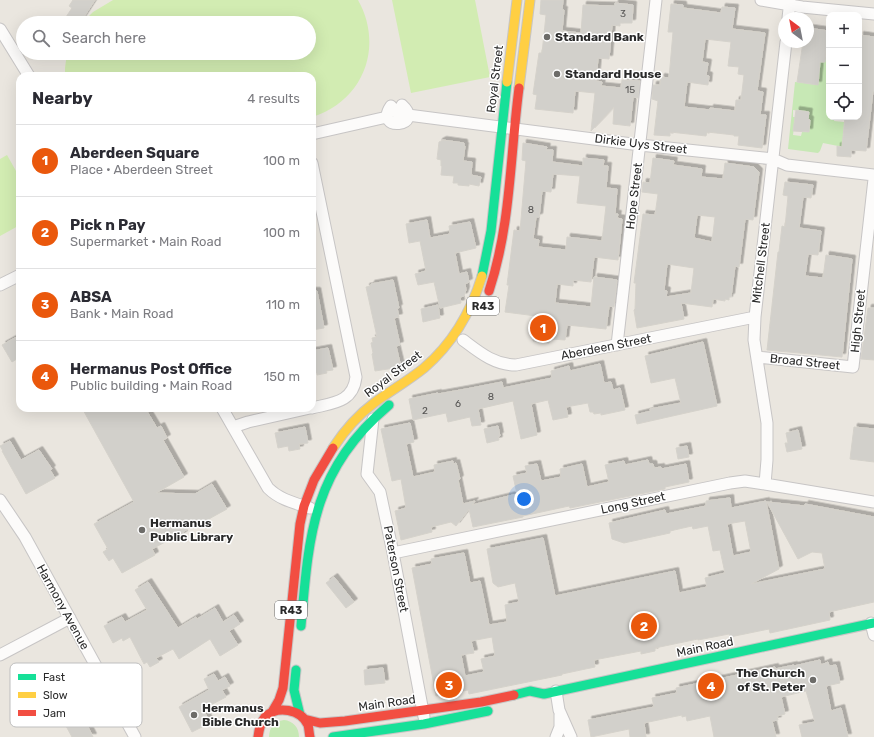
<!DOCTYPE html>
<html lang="en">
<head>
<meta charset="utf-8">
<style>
  body { margin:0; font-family:Rubik,sans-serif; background:#f2f2f3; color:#2b2b33 }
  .controls { position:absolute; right:12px; top:12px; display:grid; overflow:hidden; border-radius:8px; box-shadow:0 4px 16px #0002 }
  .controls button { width:36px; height:36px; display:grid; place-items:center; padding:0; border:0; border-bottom:1px solid #e1e1e2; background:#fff; color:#2b2b33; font:20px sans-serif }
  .compass { position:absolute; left:778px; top:12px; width:36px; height:36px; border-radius:50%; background:#fff; box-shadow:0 4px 16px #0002; rotate:328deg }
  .you { position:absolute; left:524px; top:499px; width:14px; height:14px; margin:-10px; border:3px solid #fff; border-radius:50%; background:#1a73e8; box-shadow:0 0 0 6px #1a73e833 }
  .badge { display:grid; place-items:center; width:26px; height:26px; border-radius:50%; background:#ea580c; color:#fff; font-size:13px; font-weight:700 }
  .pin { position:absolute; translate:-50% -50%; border:2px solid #fff; box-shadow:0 1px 4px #0006 }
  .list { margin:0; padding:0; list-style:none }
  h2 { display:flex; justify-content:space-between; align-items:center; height:52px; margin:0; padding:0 16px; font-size:17px }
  h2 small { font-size:13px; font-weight:400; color:#7c7c81 }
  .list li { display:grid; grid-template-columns:26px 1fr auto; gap:12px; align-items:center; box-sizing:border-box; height:72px; padding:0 16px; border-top:1px solid #e1e1e2 }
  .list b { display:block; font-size:15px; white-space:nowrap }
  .list p { margin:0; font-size:13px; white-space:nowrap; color:#7c7c81 }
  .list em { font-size:13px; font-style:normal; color:#7c7c81 }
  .icon { flex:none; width:22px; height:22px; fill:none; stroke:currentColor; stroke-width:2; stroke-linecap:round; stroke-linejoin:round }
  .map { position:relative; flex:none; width:874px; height:737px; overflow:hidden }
  .search { position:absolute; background:#fff; box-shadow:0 4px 16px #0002; left:16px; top:16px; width:300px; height:44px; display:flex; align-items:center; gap:10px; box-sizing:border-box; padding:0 14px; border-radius:22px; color:#7c7c81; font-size:15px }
  .panel { position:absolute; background:#fff; box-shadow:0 4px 16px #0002; left:16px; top:72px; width:300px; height:340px; border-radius:12px }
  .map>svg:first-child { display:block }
</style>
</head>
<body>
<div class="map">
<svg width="874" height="737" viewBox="0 0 874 737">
  <defs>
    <filter id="shadow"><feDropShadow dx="3.5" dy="-3.5" stdDeviation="0" flood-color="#0004"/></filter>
  </defs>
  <rect width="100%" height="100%" fill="#eae6df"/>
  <!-- green -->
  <path fill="#c7e8b5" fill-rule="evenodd" d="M826,51L829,52V117H835L834,121L844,122L843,147L823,143L820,151L818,153L788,149L795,82L818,84L819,77L814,76L819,61L825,62ZM793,110L809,112V118L793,117ZM795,118L810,120L809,132H802L801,136L793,135Z
    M284,720C293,721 299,727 299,737H269C269,728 274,721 284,720Z"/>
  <!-- pitch -->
  <path fill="#d2ecb2" d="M113,0H358C384,46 364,101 312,117V76H65V68L67,53H309V23H82L93,12Z
    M392,0H475L490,77L411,93Z
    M7,155L20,178V225L0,236V159Z"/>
  <!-- building -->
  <path fill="#d2d0cb" stroke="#d5d2cb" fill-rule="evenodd" filter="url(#shadow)" d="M73,0H95L80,23H62L72,8L69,6Z
    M541,0H563L562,10H564L562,31L581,33L583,5L615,6V3L633,5L632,23H620V26L612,25L609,59L598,58L596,81L602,82L601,86L621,88L622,80L640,81L638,98L633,97L630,126L613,124L614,107L591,131L595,93L575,91L573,113L535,109L537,95L533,94L539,53H542L546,15L540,14Z
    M671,4L683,5V8L721,13L722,7L735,8L732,29L765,33L757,91L763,92L760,115H766L762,148L738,145L739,136H734V135L707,132L706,136L670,132V136L654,135L658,101L652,99L653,85H660L661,77L669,78L673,32H668ZM705,39L731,42L728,66L739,67L738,74L744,75L741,100H736L735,111L710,108V110L684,107L687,82L708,85L709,76L706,75L708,63L702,62Z
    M808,28L829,31V52L826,51L825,62H820L818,85L797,82L803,42H808Z
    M860,35L874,37V91H873L866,151L851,150V157L837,156V146L842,147L845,117H859Z
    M796,110L809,112L808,119L810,120L809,132L793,131Z
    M443,140L464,143V146H465L463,161L472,162L471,175L481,177L479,186L469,184V186L458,185V183H453L454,176L441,175L442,166H441V160L437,159L439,142Z
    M523,143L547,147L546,150H553L552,162L583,166V158L604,160L603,166H608L606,188L617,189L615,214H618L617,218L622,219L618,260L594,257L591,282L573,280V286L557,284L555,303L591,307L594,277L617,280L614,307L609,306L606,329L567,325L565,340L550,339L549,343L533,341L536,316L505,312L509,285H507L514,230L520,231L526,161L522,160ZM553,174L580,176L577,203L606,206L602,241L567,237L566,250L538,247L539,240L533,239L536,217H539L542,191L551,192Z
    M653,158L674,161L673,165L702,169L701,177L723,179L725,163L754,167L759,172L753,220L745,219L739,267L735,266L731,297H729V300L725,299V301L713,299L712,307L681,303L684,319L637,328L634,310L635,309L636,283H634L643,214L655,215L658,194L642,192L643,182L650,183ZM697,215L715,217L712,242L694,238ZM667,264L694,268L691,293L666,297L667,291L664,290Z
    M785,182L813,185L811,198L803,197L799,228L821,231L818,255L808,254L805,276L823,278L826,255L852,259L842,357L767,350L778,252H779L782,226L785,227L788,196L783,195Z
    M427,220L430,238L450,234L449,226L470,222L476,248L455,253L459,274L467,272L469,282L465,284L466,290L464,296L460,297L461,303L440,308L434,282L418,285L415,274L426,271L420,241L409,243L406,224Z
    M393,280L399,308H397L399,317L394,318L400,345L396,346L401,367L375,371L372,354L373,353L371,343L373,342L372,338L377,337L366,287L371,286V284Z
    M312,291H317L324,328L312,330Z
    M438,305L440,318L423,322L421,309Z
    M868,308H874V360L861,359Z
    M20,335V357L12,362L2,345Z
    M703,342L717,406L637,424L635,415L651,411L650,409L681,403L675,378L651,383L645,356Z
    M328,348L333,370L326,371L327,373L317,375V373H312V351Z
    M600,364L604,383L611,382L613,390L620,388L625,410L601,415V413L594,414L593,412H590L588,403L566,407L568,417L553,420L548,400L531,404L537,435L521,439L513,401L478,409L481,425L472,426L470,417L448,422L446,413L413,420L409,399L438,393V394L466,389L502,382L503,388L552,378L551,371L569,366L570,371Z
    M82,408H145L157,428L161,426L167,438L163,440L184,477L156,493L195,494L212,484L227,509L207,520L202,528L196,524L183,532L184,534L171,542L169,540L152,549L155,555L122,573L113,558L109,561L103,552L108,549L94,524L134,502Z
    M410,423L414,442L406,444L413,477L435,472L434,465L453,461V464L456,463L460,479L458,480L463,504L475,501L472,505L517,494L513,476L527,473L525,466L537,464L541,481L561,477L560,469L582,464L587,487L609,482L605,465L624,461L625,465L648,460L649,464H653L654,468L661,467V469L686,464L689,482L665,487V489L570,508L569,506L523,516V517L473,527L469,509L456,526L451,522L431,527L432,532L401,540L395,511L406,508L401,479L392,481L381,429Z
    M498,426L500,436H498L499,440L487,443L484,429Z
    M305,427L308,443L299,444L300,449L289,451L288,446L278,448L275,433Z
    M854,427L874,429V462L850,459Z
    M798,430L802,449L787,452L785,443H788L786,433Z
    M10,441L21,460L39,450L52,469L50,470L55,478L26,494L2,451H3L0,446Z
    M687,446L689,457L678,459L676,448Z
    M730,498L731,508L766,501L779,569L751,584L825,569L822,553L812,552L798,559L767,502L805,506V504L874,517V602L829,612L830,620L770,633L769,629L730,637L729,634L698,640V639L655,648V651L641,654V651L594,660L595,667L562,674V675L469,694L468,690L436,696L412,568L432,564L431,559L464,553L470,583L480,581L489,625L507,622L505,605L519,602L515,583L498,587L493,583L487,549L543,538L555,596L675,571L679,593L707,587L705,578L725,573L720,550L713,551L708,526L693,529L692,526L683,528L670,531V533L624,543L612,539L609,523L665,510L666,514L706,506V501ZM745,521L751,552L733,556L727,524ZM492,637L495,656L481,659L484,672L465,676L461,655L474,653L471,641Z
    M334,577L354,602L346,608L326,583Z
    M148,582L178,628L196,617L197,619L215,608L223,622L234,615L240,624L229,631L238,645L220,656L210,639L179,659L173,649L156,658L159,662L150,667L147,662L144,664L130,637L123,641L122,638L113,643L104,626L122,617L125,622L147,610L135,590Z
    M820,660L821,665L828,662L829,666L836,665L840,683L826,686L831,711L841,708L848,737H802L799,725L815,722L806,691L781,697L785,714L777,716L778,720L772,721L776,737H714L710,716L687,721L686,716L682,717V715L644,723L646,737H630L629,729L591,737L588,720L654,707L652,698L677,693L676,688L775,667V669L794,665V666Z
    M383,668L385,683L365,685L364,670Z
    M214,674L218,681L225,677L230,686L222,690L226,697L203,709L210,723L192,732L179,707L209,690L204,679Z
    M83,717L93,737H72L66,726Z"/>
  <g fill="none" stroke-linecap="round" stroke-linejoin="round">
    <!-- street casing -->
    <g stroke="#c7c5c5" stroke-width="13">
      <path id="street" d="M761,0L802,7L874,14
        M788,18L790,0
        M0,29L29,76
        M402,105C426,127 373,132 391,106L398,114Z
        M408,115L640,145L773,159L787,165L874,175
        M312,134L387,117
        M312,163L356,377C353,403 332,403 312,408
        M0,285L20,275
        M463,340C479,352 494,365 516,365L755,317
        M617,345L656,0
        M757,357L853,367L874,179
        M222,408L268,488C280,500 295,503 310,508
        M373,419L367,474L380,492L393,553L424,717
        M233,427L248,422L310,408
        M765,484L767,460V423L754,340L755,317L786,42
        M0,500L25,537L135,737
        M393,553L730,483L745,481L765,484L874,502
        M871,623L874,635
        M0,655L70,618
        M556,691L559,710L571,737
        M556,737L560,727V715"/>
    </g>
    <!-- fast casing -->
    <g stroke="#c7c5c5" stroke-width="11">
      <path id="fast" d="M482,276L491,231L507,82
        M301,626C309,532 313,470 389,405
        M296,670L294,690L300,715
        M514,695L530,691L544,694L874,623
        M333,737L424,724L488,711"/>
    </g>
    <!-- slow casing -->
    <g stroke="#c7c5c5" stroke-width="11">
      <path id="slow" d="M507,82L517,0
        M519,88L530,0
        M333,448C344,431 358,415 374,403C390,391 408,381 424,368C452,344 471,312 482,276"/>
    </g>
    <!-- jam casing -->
    <g stroke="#c7c5c5" stroke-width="11">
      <path id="jam" d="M489,291C511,225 510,156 519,88
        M272,712L279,700L283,688L300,524L304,506L314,480L333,448
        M304,719L320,723L345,721L481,702L514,695
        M258,737C259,730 260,723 265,717C277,705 301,709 308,725C309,728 309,733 310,737"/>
    </g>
    <!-- street -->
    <use href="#street" stroke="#fcfbfa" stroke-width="11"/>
    <!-- fast -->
    <use href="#fast" stroke="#16e098" stroke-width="9"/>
    <!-- slow -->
    <use href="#slow" stroke="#ffcf43" stroke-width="9"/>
    <!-- jam -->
    <use href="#jam" stroke="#f24e42" stroke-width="9"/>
  </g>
  <!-- markers -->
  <g fill="#6d6c69" stroke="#fff" stroke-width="1.5">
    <circle cx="547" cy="37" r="4"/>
    <circle cx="557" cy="74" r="4"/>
    <circle cx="142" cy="530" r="4"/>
    <circle cx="813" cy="680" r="4"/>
    <circle cx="194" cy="715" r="4"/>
  </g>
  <g text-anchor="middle" stroke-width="3" stroke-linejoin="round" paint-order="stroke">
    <!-- number labels -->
    <g font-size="10" fill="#555453">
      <text x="623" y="17">3</text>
      <text x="630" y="93">15</text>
      <text x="531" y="213">8</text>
      <text x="491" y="400">8</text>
      <text x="458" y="407">6</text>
      <text x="425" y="414">2</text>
    </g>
    <!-- shield labels -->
    <g fill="#fff" stroke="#6a6a6a" stroke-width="1">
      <rect x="467" y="297" width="32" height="18" rx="3"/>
      <rect x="275" y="601" width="32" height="18" rx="3"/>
    </g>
    <g font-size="11" font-weight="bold" fill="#2a2a2a">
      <text x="483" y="310">R43</text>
      <text x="291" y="614">R43</text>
    </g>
    <!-- poi labels -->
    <g font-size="12" font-weight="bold" fill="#2a2a2a" stroke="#fff" text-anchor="start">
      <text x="555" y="41">Standard Bank</text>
      <text x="565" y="78">Standard House</text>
      <text x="150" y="527">Hermanus<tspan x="150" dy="14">Public Library</tspan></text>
      <text x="805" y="677" text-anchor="end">The Church<tspan x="805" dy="14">of St. Peter</tspan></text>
      <text x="202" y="712">Hermanus<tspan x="202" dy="14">Bible Church</tspan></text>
    </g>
    <!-- street labels -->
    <g font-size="12" fill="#2a2a2a" stroke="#fff">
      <text transform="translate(495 79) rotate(-83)" y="4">Royal Street</text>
      <text transform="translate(641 144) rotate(7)" y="4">Dirkie Uys Street</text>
      <text transform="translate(634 196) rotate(-83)" y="4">Hope Street</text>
      <text transform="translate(761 263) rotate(-83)" y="4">Mitchell Street</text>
      <text transform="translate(858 321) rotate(-84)" y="4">High Street</text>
      <text transform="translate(606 347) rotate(-11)" y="4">Aberdeen Street</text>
      <text transform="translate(805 362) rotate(6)" y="4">Broad Street</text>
      <text transform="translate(393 374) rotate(-37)" y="4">Royal Street</text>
      <text transform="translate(633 503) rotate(-12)" y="4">Long Street</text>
      <text transform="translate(396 569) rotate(79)" y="4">Paterson Street</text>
      <text transform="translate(63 607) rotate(61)" y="4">Harmony Avenue</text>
      <text transform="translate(705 647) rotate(-12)" y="4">Main Road</text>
      <text transform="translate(387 703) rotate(-8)" y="4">Main Road</text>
    </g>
  </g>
  <!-- legend -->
  <rect x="10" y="663" width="132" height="64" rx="6" fill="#fff" stroke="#bfbfbf" stroke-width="1"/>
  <rect x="18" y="674" width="18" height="6" fill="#16e098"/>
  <rect x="18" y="692" width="18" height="6" fill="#ffcf43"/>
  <rect x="18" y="710" width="18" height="6" fill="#f24e42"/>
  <g font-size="11" fill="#2a2a2a">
    <text x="43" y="681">Fast</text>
    <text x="43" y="699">Slow</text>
    <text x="43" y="717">Jam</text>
  </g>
</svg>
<div class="controls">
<button>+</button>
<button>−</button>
<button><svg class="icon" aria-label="locate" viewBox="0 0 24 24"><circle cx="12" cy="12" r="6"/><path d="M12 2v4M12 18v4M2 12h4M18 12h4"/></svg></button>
</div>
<svg class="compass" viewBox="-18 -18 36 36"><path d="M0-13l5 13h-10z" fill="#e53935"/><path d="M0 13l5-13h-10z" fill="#7c7c81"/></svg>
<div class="you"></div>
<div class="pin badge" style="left:543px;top:328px">1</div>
<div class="pin badge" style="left:644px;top:626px">2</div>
<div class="pin badge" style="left:449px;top:685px">3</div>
<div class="pin badge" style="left:711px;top:686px">4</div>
<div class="search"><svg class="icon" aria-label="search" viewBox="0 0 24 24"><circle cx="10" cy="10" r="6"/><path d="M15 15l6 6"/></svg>Search here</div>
<section class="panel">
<h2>Nearby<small>4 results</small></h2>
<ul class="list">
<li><span class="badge">1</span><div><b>Aberdeen Square</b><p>Place · Aberdeen Street</p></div><em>100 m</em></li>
<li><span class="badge">2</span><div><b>Pick n Pay</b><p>Supermarket · Main Road</p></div><em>100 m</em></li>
<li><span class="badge">3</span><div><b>ABSA</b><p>Bank · Main Road</p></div><em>110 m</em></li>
<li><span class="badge">4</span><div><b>Hermanus Post Office</b><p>Public building · Main Road</p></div><em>150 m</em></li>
</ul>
</section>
</div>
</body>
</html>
